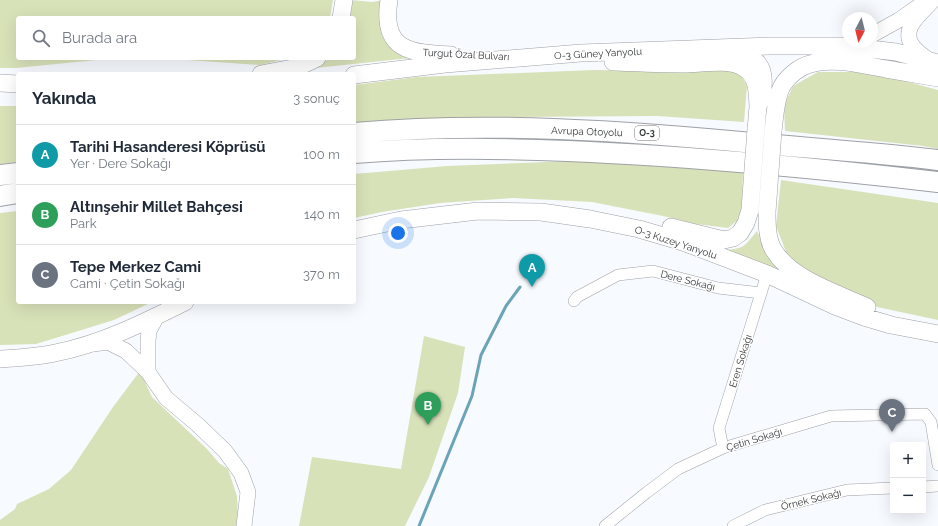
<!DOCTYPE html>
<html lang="tr">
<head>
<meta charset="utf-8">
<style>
  body { margin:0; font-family:Raleway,sans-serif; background:#f6f6f7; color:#1f2937 }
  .controls { position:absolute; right:12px; bottom:12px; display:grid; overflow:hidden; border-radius:4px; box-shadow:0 4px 16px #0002 }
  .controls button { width:36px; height:36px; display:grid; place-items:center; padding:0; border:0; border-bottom:1px solid #e0e1e3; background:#fff; color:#1f2937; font:20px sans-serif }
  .compass { position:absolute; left:842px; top:12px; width:36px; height:36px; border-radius:50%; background:#fff; box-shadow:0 4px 16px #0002; rotate:187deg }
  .you { position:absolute; left:398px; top:233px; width:14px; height:14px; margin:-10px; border:3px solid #fff; border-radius:50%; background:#1a73e8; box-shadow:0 0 0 6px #1a73e833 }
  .badge { display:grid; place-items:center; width:26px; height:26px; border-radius:50%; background:#286a5a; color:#fff; font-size:13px; font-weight:700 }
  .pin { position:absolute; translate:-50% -33px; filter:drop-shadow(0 1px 2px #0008) }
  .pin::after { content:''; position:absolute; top:21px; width:14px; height:12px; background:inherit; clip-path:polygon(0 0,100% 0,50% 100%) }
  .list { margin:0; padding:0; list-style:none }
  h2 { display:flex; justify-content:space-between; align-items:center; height:52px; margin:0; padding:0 16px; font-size:17px }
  h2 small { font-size:13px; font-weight:400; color:#747a83 }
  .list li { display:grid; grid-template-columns:26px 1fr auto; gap:12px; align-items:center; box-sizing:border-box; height:60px; padding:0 16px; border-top:1px solid #e0e1e3 }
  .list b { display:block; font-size:15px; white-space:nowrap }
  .list p { margin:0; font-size:13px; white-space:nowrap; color:#747a83 }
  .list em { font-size:13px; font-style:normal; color:#747a83 }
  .icon { flex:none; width:22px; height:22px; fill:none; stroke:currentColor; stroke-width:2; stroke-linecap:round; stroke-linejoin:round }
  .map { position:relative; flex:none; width:938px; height:526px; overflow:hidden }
  .search { position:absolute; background:#fff; box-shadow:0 4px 16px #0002; left:16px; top:16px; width:340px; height:44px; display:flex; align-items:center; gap:10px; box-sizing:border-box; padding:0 14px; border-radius:4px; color:#747a83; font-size:15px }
  .panel { position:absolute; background:#fff; box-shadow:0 4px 16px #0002; left:16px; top:72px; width:340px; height:232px; border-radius:4px }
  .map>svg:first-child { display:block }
</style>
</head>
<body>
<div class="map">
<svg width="938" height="526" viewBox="0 0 938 526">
  <rect width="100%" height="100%" fill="#f7faff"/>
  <!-- green -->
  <path fill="#d8e2b9" d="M0,0H333L330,18H18V58H116L16,68H0Z
    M351,0L372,2L383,0C378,34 378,43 410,58L316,68L330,58H354V18H349Z
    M158,58H289L260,65Z
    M593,70L739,71L747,86L744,122L657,116L500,117L354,125V85L417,77Z
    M818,72H871L938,90V149L923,146L785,131L784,106L793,86Z
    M0,106H18V162L0,164Z
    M573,161L743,172L742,204L739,219L728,228L696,224L663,216L592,202L513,198L440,203L382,212L354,218V174L447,166Z
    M781,180L938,203V320L877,307L817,278L788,257L776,226Z
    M18,211V302H152L114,320L36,344L0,345V213Z
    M757,231L763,247L777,269L723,250C744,249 744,247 757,231Z
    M424,336L465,347L458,393L429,477L405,526H299L312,457L401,469Z
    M140,371L152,397L207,449L219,463L228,469L237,496L238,516L236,526H0V520L15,509L17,504L49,489L71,470L113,407Z"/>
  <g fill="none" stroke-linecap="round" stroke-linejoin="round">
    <!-- stream -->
    <path stroke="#6ba4b7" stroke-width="3" d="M419,526L472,396L481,355L506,306L520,287"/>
    <!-- street casing -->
    <g stroke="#9da1a6" stroke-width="12">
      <path id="street" d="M574,301L577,297L618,275L653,271L718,288L761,293
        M723,448L719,428L767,274
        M923,487L938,486
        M605,526L646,493L678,469L723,448L831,416L925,414L931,422L938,465
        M733,526L765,510L847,490L893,488"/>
    </g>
    <!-- secondary casing -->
    <g stroke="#9da1a6" stroke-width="16">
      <path id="secondary" d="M872,35L899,20L919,6
        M929,60C923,56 916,51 912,45C900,27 924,12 933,0
        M93,344L108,342L126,351L148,372L166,398L198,425L225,451L241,473L248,492L244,526
        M148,372V341L149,331L157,316"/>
    </g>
    <!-- primary casing -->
    <g stroke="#9da1a6" stroke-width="18">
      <path id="primary" d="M389,0C381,51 410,53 451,55
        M341,18L344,0
        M731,54C759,55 767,68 762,95C761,99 759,103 758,107C757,115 757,122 756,129
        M613,62C637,63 660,64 684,64C700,64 730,58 744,68C758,76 757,92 758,106
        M261,74L298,67L317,58
        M354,75L445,64L581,53L769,46H843L870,49L896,52L938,63
        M0,83L18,84
        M773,131C775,117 775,100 782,86C788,76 799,67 810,64C834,57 862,65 886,69C904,72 921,75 938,78
        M767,212C767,224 767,238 773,249C790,279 837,293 867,307
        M671,227L724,240L733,238L740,233L746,223L750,210
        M354,230L401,220L478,211L541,212L590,219L639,229L683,242L767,274L835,306L864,317L891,325L938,334
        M0,359C18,358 37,357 55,353C101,344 143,323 185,302"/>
    </g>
    <!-- highway casing -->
    <g stroke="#9da1a6" stroke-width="22">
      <path id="highway" d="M354,133C491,121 628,131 764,144C822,149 880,153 938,160
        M354,153C425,147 497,148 568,151C692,156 815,168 938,182
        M0,175L18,173
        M0,196L18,193"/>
    </g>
    <!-- street -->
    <use href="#street" stroke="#fff" stroke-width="11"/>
    <!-- secondary -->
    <use href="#secondary" stroke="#fff" stroke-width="15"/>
    <!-- primary -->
    <use href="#primary" stroke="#fff" stroke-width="17"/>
    <!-- highway -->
    <use href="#highway" stroke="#fff" stroke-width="20"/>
    <!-- primary-bridge casing -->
    <g stroke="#9da1a6" stroke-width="18" stroke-linecap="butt">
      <path id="primary-bridge" d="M750,210L756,129
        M767,212L773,131"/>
    </g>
    <!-- primary-bridge -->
    <use href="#primary-bridge" stroke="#fff" stroke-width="17"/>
  </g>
  <g text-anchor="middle" stroke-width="3" stroke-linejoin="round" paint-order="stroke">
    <!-- shield labels -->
    <rect fill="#fff" stroke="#727374" stroke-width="1" x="635" y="126" width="24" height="14" rx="3"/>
    <g font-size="9" font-weight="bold" fill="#353739">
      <text x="647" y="136">O-3</text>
    </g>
    <!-- street labels -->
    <g font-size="10" fill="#353739" stroke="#fff">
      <text transform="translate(598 53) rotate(-3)" y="4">O-3 Güney Yanyolu</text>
      <text transform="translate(466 54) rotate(3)" y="4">Turgut Özal Bulvarı</text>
      <text transform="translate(587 131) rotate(2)" y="4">Avrupa Otoyolu</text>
      <text transform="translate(676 242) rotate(18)" y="4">O-3 Kuzey Yanyolu</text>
      <text transform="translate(688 280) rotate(14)" y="4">Dere Sokağı</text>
      <text transform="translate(740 361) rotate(-73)" y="4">Eren Sokağı</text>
      <text transform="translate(754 439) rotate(-17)" y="4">Çetin Sokağı</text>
      <text transform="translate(811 499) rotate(-14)" y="4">Örnek Sokağı</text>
    </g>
  </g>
</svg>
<div class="controls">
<button>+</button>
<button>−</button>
</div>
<svg class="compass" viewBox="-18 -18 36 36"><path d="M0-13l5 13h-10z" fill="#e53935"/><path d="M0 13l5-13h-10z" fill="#747a83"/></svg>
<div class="you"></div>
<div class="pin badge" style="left:532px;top:287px;background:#0f9aa8">A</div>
<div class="pin badge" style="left:428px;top:425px;background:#2e9e5b">B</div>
<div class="pin badge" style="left:892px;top:432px;background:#6b7280">C</div>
<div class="search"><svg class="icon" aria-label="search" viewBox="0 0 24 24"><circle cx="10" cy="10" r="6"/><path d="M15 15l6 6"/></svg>Burada ara</div>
<section class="panel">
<h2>Yakında<small>3 sonuç</small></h2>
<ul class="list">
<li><span class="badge" style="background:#0f9aa8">A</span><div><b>Tarihi Hasanderesi Köprüsü</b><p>Yer · Dere Sokağı</p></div><em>100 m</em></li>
<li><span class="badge" style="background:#2e9e5b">B</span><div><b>Altınşehir Millet Bahçesi</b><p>Park</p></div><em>140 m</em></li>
<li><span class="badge" style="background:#6b7280">C</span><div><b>Tepe Merkez Cami</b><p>Cami · Çetin Sokağı</p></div><em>370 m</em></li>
</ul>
</section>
</div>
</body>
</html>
